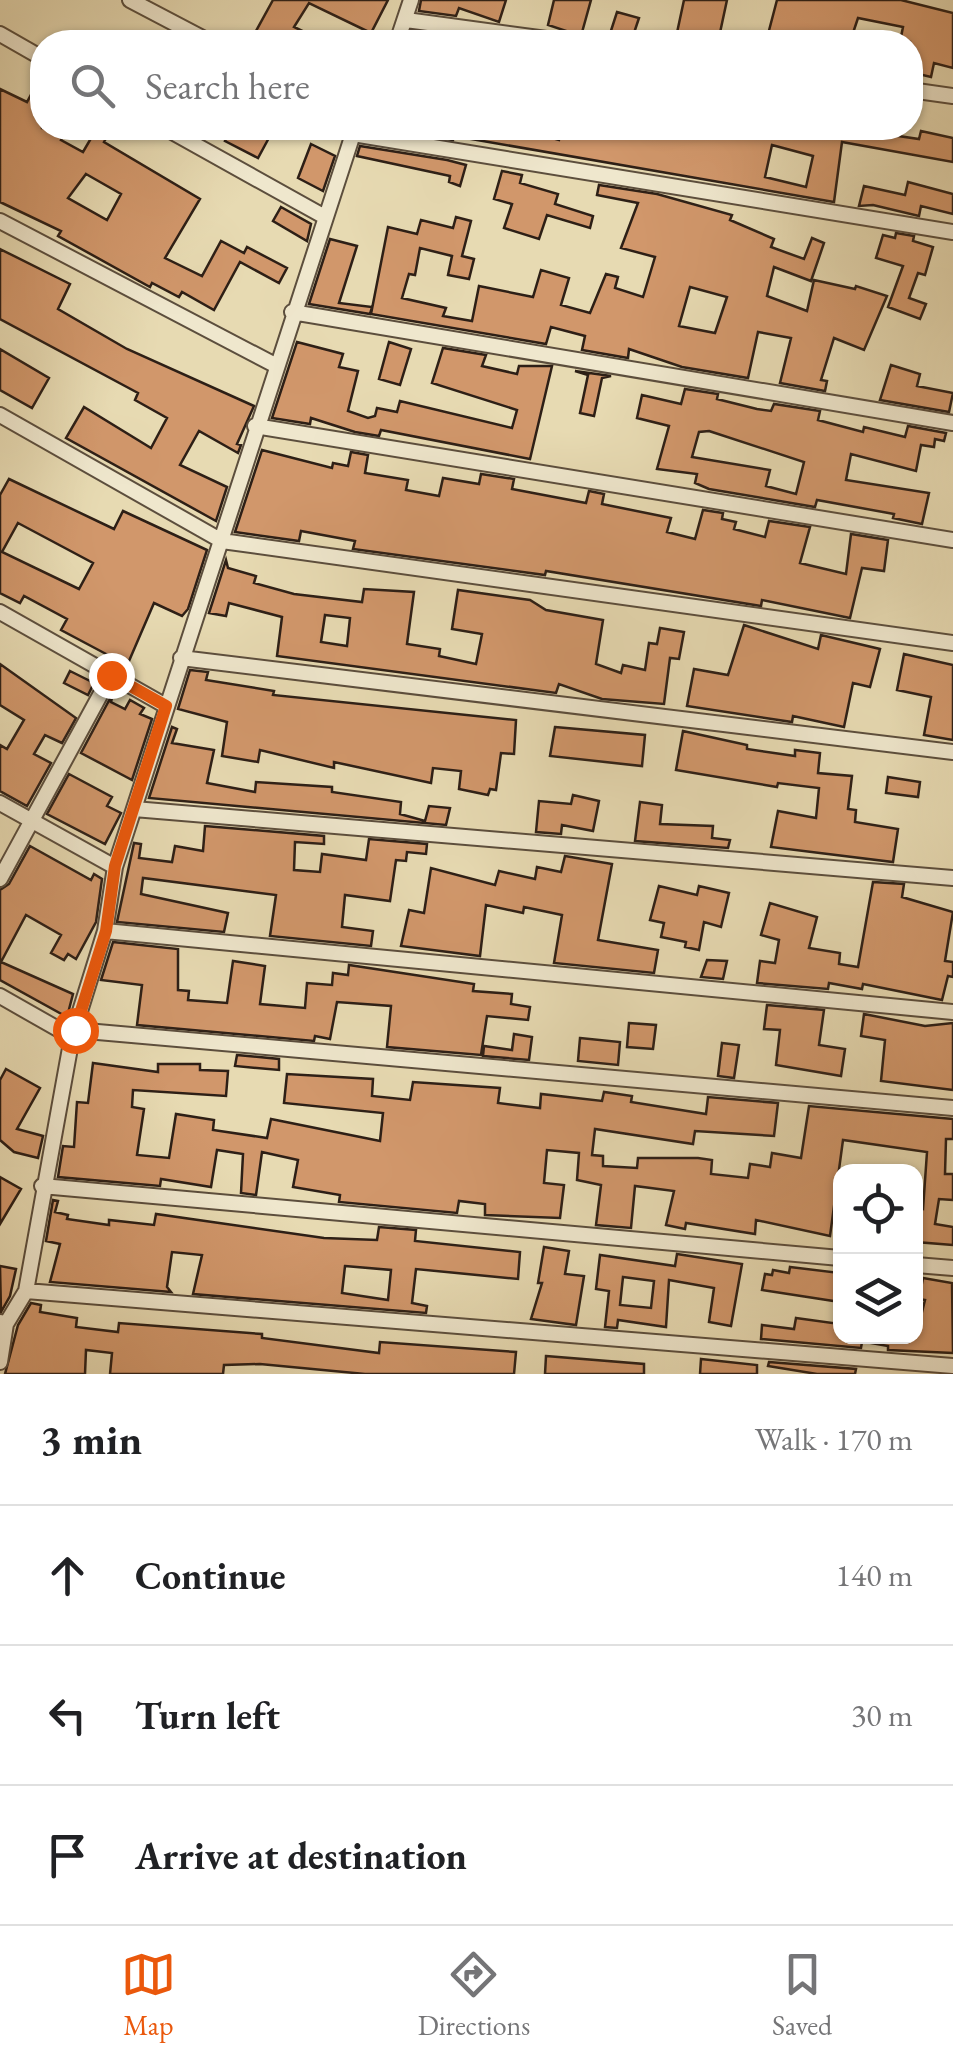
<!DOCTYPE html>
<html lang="en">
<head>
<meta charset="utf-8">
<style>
  body { margin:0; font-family:"EB Garamond",serif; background:#f2f2f2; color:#202124 }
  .controls { position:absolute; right:30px; bottom:30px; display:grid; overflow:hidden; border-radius:20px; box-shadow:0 2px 8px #0004 }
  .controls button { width:90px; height:90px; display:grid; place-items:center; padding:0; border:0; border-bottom:2px solid #e0e0e0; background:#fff; color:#202124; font:50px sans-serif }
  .stop { position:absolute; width:30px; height:30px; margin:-22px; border:8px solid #ea580c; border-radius:50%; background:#fff }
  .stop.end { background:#ea580c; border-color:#fff; box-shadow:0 2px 10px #0008 }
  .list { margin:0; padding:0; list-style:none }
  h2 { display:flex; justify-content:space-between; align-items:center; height:130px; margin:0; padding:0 40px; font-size:42px }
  h2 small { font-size:32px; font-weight:400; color:#757577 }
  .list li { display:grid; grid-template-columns:65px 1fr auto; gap:30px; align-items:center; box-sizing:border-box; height:140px; padding:0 40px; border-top:2px solid #e0e0e0 }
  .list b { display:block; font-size:38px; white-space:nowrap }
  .list em { font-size:32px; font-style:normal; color:#757577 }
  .icon { flex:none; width:55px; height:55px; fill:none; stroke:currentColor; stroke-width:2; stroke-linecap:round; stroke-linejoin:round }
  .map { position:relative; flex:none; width:953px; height:1374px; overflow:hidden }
  .search { position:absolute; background:#fff; box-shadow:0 2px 8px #0004; left:30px; right:30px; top:30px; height:110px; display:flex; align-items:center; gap:25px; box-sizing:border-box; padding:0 35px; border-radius:40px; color:#757577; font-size:38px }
  .sheet { height:550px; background:#fff }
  nav { display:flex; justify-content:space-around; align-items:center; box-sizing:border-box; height:140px; border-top:2px solid #e0e0e0; background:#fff; font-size:28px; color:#757577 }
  nav a { display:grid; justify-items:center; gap:5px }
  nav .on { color:#ea580c }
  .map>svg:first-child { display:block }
</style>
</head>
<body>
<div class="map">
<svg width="953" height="1374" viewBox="0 0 953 1374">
  <rect width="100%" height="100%" fill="#e7dab2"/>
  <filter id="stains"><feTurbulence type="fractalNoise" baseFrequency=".002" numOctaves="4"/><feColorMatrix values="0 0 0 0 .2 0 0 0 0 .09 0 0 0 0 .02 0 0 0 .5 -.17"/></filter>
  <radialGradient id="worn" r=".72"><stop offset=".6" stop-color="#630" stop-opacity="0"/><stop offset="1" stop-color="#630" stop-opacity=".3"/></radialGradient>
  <!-- building -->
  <path fill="#d1976b" stroke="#2d1f16" stroke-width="2.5" fill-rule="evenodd" d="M273,0H388L371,33L309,3L294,27L325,42H250Z
    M421,0H506L499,22L459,8L456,16L419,11Z
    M554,0H591L581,36L548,25Z
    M684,0H727L718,42H675Z
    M777,0H901L953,13V68L934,63L931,77L910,72V42H900L903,27L858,18L850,42H766Z
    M617,12L639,18L631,42L608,40Z
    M42,74V128H68L61,140L83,152L97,128H112L104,142L200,199L165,258L202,276L221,241L244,253L247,247L287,268L279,283L240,262L214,310L182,292L179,297L152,283L150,287L58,236L61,231L0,202V89L27,102ZM86,174L121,194L107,220L68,198Z
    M232,128H255L271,134L258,158L225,141Z
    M379,128H517L559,140L563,128L602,133L603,129L614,132L615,128H844L919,139L921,131L953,138V162L842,142L834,202L454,136L453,140ZM772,145L813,156L806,187L765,177Z
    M311,144L335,156L323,191L298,178Z
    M360,146L447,160L466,165L460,186L449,182L450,176L357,156Z
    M502,171L522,175L520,183L558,194L555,204L593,216L590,228L547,215L539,239L504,228L512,204L494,199Z
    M908,182L953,194V214L921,206L919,216L873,205L859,206L864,186L905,195Z
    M599,185L657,194L732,215L730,220L774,239L771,247L804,259L812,238L824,243L811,281L774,267L767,296L807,311L814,280L855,289L856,286L887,296L864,350L834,338L821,380L827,381L825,391L780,383L791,338L758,332L748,378L682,367L629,349L628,358L582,350L585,336L551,327L546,344L371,314L388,227L417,234L421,220L453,228L456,217L471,221L462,256L474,259L469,279L448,275L452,256L420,248L415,275L409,274L402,298L446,308L443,316L472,321L479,286L533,297L541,270L569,278L561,305L590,313L606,274L618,277L615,288L643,297L655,257L621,248L638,203L597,195ZM690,287L727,297L715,333L679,326Z
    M281,207L311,224L307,241L273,221Z
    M896,233L914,236L913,241L933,247L925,275L918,273L909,298L926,304L920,319L888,307L903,266L876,258L883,235L895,238Z
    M330,239L357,246L339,303L372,307L370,314L309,304Z
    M0,249L70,284L58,309L127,349L254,406L237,444L241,445L238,453L199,431L180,465L227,487L216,521L66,438L84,407L151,448L167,418L135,400L138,393L0,319Z
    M297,342L343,354L339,367L358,371L348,411L368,418L375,416L377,408L397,412L400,401L512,428L517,410L432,383L443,348L486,355L482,366L517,374L519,366H552L530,459L381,430L379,436L355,432L311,418L310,424L272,418Z
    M389,342L411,349L400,385L379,379Z
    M0,349L49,378L32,408L0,390Z
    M891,365L920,374L917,386L953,393L949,412L880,400Z
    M575,371L611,376L602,378L594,416L580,413L588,375Z
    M685,389L718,394L717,399L757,409L771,411L774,404L820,411L818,420L863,432L864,427L905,437L908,426L946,433L944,441L935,439L934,447L921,445L916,471L851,454L846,480L929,493L922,524L893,518L894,514L817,500L815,507L709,489L695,483L697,474L657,469L669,426L637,418L642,395L681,404ZM709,431L804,462L796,494L766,486L770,470L692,457L699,432Z
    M262,450L332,468L333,463L348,466L351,452L368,455L365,473L408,480L406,490L439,496L443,478L479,484L481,474L514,479L512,489L586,503L589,491L604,494L602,504L671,518L667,532L695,539L703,510L723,513L722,519L736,522L734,529L765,537L769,521L810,527L800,563L846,574L851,534L888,540L884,571L862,568L850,618L762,600L761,606L546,571L545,575L353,549L355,541L301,531L299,541L235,532Z
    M9,479L114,529L123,511L207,550L188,609L182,616L154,603L129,661L123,663L61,630L67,619L24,596L20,603L0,593V495ZM18,523L93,563L79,589L2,552Z
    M226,560L228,568L256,576L254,583L294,594L362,602L364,589L414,592L407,644L440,649L439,656L476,664L482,634L452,629L458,590L530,600L546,610L603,620L596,664L621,673L623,665L645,670L649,643L657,644L660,628L684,632L679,659L670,658L664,704L602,699L559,684L556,693L277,656L282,617L229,603L226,616L209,613ZM325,615L350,618L347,646L321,642Z
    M744,625L818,649L821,635L880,649L870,687L853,683L844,727L793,716L792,722L687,706L694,669L728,675Z
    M904,654L953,665V740L924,735L931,697L897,690Z
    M0,664L76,718L62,743L45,735L34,754L51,763L27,806L0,791V745L7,749L24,720L0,705Z
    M190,670L208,672L206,680L274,691L273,695L516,720L514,754L501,753L496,790L490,789L488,795L459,789L461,771L433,768L431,783L334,762V768L260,750L258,762L222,756L227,722L178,709Z
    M70,671L94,683L88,695L64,683Z
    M113,693L111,702L125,709L130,700L144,708L140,714L152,719L132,780L81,753Z
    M172,727L177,729L172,743L214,750L207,783L255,792L256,782L332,787V792L401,802L400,814L425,821L429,806L450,808L446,825L149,798Z
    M555,727L645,735L642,766L550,756Z
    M683,731L747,745V749L795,756V750L820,753L818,773L852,776L848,809L856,810L855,822L898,829L893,862L771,847L778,811L816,818L819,788L778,783L777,787L676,770Z
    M69,774L112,797L107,806L121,813L105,844L47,814Z
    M888,777L920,782L918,797L886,793Z
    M573,795L599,801L593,831L562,825L561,834L536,832L539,801L571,804Z
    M640,802L662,805L660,824L713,826L712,838L730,840L728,848L635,841Z
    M205,826L324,836V844L295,842L294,870L320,872L322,854L366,860L369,839L427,844L426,854L407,852L406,861L396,860L390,901L345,895L342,927L373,931L371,946L270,936L276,895L143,878L141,894L228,913L224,932L117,922L134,843L141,844L139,858L172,862L175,846L203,851Z
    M30,846L91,880L94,874L102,879L96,922L76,959L68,954L64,960L51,953L61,935L26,915L1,962L73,994L67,1017L0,980V890L9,884Z
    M565,856L612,864L598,940L658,950L654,973L554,963L562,915L524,907L523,913L486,905L480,956L401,946L409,910L424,913L431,868L495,885L499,871L535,879L537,867L561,872Z
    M873,882L904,884L902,897L953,912L945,961L953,962V977L948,976L942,1000L863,984L862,989L829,983L828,989L757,983L760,961L775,963L779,940L761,935L770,903L817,917L809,948L840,953L839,964L858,967Z
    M659,886L697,895L699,886L729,893L721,927L704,922L699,950L685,947L686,942L661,937L664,923L650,920Z
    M113,942L178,949V990L189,991L188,1000L227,1003L233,961L265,966L260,1004L305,1008L307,983L332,985L333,973L348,975L349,965L474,984L473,991L512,994L511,1004L530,1007L528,1020L487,1016L481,1055L387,1047L391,1006L337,1002L330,1039L315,1036L314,1041L137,1025L142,985L101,980Z
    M707,960L727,961L723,979L701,977Z
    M767,1005L824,1010L819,1045L845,1049L841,1076L776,1065L780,1030L764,1029Z
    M864,1014L925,1026L953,1023V1090L881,1081L885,1040L861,1036Z
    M629,1023L656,1025L653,1049L627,1047Z
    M514,1034L532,1037L529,1060L483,1056L484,1046L512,1050Z
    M580,1038L620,1042L618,1065L578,1061Z
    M722,1043L739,1045L734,1078L718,1076Z
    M237,1055L279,1059V1070L235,1066Z
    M93,1063L158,1072V1064H200V1070L228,1071L226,1096L133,1090L132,1107L144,1109L137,1155L169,1158L176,1114L214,1120L213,1130L267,1138L271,1119L380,1141L383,1113L284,1103L287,1074L373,1079L372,1096L410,1100L413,1082L500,1088L498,1103L540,1108L541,1094L602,1101L604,1092L632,1096L631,1102L706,1114L708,1097L778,1103L774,1136L695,1131L693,1144L595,1129L592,1155L603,1156V1166L637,1168L638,1158H698L712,1160L711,1174L748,1178L750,1164L770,1167L772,1153L801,1158L809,1106L953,1119V1139H946L945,1174H953V1200L939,1199L935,1224L953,1227V1245L916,1242V1208L923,1209L927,1152L843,1140L830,1236L756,1220L755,1234L686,1223L685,1229L666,1225L674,1191L635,1186L631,1228L596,1225L601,1185L577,1180L579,1153L547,1150L544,1183L564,1185L560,1218L485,1215V1204L459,1201L457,1213L339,1202L340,1195L293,1187L298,1160L262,1152L256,1195L241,1193L243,1154L217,1150L211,1187L161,1179L160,1186L58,1177L63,1146L74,1147L77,1102L88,1103Z
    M6,1069L40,1088L17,1129L43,1136L38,1158L14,1152L0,1140V1080Z
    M0,1177L21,1189L0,1224Z
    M53,1200L58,1201L55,1212L68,1215L67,1219L109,1225V1220L154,1225L156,1214L324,1238L377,1240L379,1227L416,1230L415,1241L520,1252L518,1279L416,1269L412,1303L427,1306L426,1313L193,1294L202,1255L172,1252L167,1287L171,1292L50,1282L60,1244L46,1241ZM345,1266L391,1270L388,1300L342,1293Z
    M544,1247L569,1251L565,1274L584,1276L576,1325L531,1319L542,1283H538Z
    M677,1254L742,1264L731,1326L709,1322L714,1288L669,1280L666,1327L618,1320L617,1328L605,1327L609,1291L596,1289L600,1255L675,1266ZM623,1277L654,1281L651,1308L620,1305Z
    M0,1266L16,1269L10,1296L1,1312Z
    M790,1267L840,1273V1302L762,1290L765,1274L772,1275L773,1270L789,1273Z
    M923,1278L952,1283L953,1353L888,1350V1346L871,1343L872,1336H916L925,1300L919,1299Z
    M31,1303L41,1305L40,1312L77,1318L76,1327L118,1332L119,1323L262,1334V1338L379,1353L380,1342L516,1352L514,1374H365L260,1364L224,1365L223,1374H110L112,1353L86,1350L85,1374H5L18,1325Z
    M796,1318L840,1324V1336H863L861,1348L761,1339L762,1325L794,1329Z
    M546,1356L644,1364V1374H545Z
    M701,1359L757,1365V1374H700Z
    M769,1362L856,1369L855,1374H817L768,1366Z"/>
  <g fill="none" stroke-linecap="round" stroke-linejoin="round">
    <!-- street casing -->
    <g stroke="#5c4e3d" stroke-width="18">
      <path id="street" d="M130,0L210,42
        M406,20L569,42
        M0,34L42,58
        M397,42L411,0
        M910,90L953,96
        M165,128L325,217
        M353,134L953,232
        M0,221L275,365
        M292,312L953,423
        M0,415L222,541L953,643
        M255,426L953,540
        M0,612L166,706
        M181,658L953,752
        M0,803L115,867
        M134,809L953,878
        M0,879L111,675
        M105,931L953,1012
        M0,996L72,1037
        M75,1030L953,1108
        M42,1186L840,1258
        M916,1265L953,1268
        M26,1291L953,1366
        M0,1322L6,1324L26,1291L72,1037L105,931L115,867L353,134L360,128
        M0,1362L6,1324"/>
    </g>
    <!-- street -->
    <use href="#street" stroke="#efe7cd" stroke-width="14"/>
  </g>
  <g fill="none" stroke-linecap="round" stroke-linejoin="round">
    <!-- route -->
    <path stroke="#ea580c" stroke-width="12" d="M75,1030L106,931L115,866L166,706L111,675"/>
  </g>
  <rect width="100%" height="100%" filter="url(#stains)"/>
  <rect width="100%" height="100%" fill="url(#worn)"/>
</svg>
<div class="controls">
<button><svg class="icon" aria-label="locate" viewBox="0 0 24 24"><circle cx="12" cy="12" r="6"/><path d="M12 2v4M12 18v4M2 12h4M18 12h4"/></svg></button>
<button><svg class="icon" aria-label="layers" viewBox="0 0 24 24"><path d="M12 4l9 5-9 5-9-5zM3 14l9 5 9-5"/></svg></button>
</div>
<div class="stop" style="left:75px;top:1030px"></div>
<div class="stop end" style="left:111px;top:675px"></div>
<div class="search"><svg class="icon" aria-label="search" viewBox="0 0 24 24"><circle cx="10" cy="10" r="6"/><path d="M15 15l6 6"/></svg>Search here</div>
</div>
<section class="sheet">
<h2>3 min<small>Walk · 170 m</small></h2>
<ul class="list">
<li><svg class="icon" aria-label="ahead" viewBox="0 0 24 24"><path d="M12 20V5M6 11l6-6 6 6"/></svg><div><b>Continue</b></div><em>140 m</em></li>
<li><svg class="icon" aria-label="left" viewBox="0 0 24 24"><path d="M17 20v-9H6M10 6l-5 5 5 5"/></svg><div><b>Turn left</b></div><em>30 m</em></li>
<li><svg class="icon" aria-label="arrive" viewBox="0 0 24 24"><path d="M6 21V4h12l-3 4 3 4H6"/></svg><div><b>Arrive at destination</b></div></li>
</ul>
</section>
<nav>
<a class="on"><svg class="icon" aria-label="map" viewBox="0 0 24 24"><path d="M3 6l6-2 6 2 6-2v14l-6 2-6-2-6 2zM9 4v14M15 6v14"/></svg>Map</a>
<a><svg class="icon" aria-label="directions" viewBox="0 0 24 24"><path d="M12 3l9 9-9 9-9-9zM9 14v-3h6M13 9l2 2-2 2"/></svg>Directions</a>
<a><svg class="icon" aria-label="saved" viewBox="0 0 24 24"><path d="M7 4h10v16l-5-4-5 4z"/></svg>Saved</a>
</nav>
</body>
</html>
